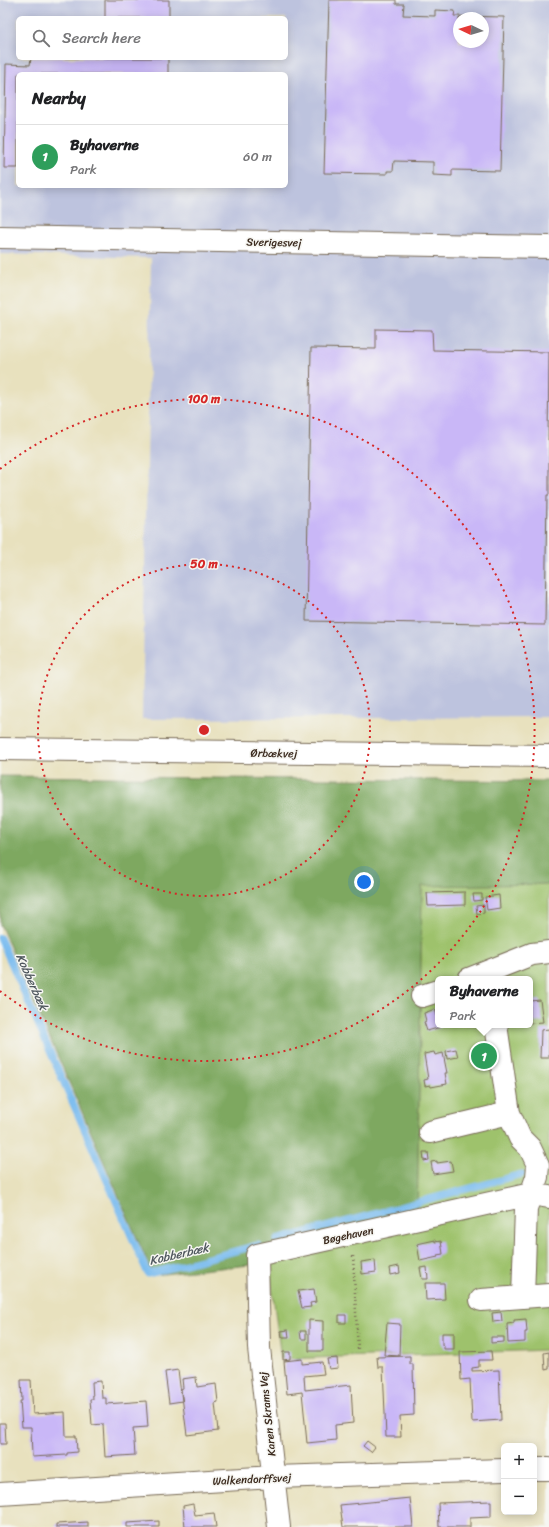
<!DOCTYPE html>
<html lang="en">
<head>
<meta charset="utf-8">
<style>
  body { margin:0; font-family:Sriracha,sans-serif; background:#f6f6f6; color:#202124 }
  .controls { position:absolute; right:12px; bottom:12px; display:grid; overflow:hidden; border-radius:6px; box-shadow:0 2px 10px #0003 }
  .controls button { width:36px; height:36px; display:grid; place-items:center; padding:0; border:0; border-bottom:1px solid #e0e0e0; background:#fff; color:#202124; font:20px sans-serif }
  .compass { position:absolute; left:453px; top:12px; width:36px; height:36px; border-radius:50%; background:#fff; box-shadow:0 2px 10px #0003; rotate:274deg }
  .you { position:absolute; left:364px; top:882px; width:14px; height:14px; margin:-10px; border:3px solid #fff; border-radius:50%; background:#1a73e8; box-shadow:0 0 0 6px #1a73e833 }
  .badge { display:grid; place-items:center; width:26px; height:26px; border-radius:50%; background:#7c3aed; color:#fff; font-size:13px; font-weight:700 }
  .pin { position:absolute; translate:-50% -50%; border:2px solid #fff; box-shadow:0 1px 4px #0006 }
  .popup { position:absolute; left:435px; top:976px; width:98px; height:52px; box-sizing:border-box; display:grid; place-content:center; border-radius:6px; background:#fff; filter:drop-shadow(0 1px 3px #0005); font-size:13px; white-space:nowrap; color:#757577 }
  .popup b { font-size:15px; color:#202124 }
  .popup::after { content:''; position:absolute; left:50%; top:100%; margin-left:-8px; border:8px solid transparent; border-top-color:#fff }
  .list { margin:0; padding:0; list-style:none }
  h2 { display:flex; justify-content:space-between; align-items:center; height:52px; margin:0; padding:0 16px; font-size:17px }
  h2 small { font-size:13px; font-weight:400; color:#757577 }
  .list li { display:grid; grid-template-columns:26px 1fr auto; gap:12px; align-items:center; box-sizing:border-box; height:64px; padding:0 16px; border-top:1px solid #e0e0e0 }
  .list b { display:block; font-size:15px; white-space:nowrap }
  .list p { margin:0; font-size:13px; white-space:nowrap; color:#757577 }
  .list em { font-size:13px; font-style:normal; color:#757577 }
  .icon { flex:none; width:22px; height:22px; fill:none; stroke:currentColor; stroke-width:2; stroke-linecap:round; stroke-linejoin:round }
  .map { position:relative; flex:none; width:549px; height:1527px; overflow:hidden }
  .search { position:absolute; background:#fff; box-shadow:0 2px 10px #0003; left:16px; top:16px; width:272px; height:44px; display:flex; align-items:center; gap:10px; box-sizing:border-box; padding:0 14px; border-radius:6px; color:#757577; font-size:15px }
  .panel { position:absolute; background:#fff; box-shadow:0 2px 10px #0003; left:16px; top:72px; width:272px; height:116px; border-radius:6px }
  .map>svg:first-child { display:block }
</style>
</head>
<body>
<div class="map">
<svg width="549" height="1527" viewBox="0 0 549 1527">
  <rect width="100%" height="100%" fill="#f6f6f2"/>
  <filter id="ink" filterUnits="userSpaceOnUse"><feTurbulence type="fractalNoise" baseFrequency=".025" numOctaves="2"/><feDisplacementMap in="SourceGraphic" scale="8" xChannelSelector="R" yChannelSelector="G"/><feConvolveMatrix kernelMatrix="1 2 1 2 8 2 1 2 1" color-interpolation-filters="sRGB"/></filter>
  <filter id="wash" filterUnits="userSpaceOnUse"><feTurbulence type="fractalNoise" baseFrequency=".012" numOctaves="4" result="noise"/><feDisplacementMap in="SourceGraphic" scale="16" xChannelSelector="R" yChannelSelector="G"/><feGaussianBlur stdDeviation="0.9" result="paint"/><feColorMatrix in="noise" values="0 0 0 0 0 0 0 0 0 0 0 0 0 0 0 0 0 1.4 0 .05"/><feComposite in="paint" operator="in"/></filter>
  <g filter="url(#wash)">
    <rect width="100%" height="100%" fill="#e8e1be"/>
    <!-- industrial -->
    <path fill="#bdc3de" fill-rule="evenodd" d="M0,0H549V717L142,719L151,258L0,254ZM18,18H286V58H18ZM459,18H483V42H459ZM18,74H286V186H18Z"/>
    <!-- green -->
    <path fill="#9ec26c" stroke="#6c7645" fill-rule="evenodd" d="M549,884V1350L281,1359L269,1263L417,1226L422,885ZM438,979H530V1025H438Z"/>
    <!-- forest -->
    <path fill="#7ea860" stroke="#5c693f" d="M0,776L549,781V884L422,886L417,1226L269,1263L153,1275L0,924Z"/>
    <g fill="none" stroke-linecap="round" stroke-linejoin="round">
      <!-- stream -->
      <path stroke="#7abcef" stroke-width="7" d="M0,938L148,1274L258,1245
        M277,1240L522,1174"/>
    </g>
    <g id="blocks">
      <!-- building -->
      <path fill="#c9b7f7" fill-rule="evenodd" d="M105,0H169V18H105Z
        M329,0H396V4H404L403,15L435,16V10L455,11L454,16L504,17L500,171L452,170V176L433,175V162L394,161L393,171H387V174L324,173ZM459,18H483V42H459Z
        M31,58H168V74H18V168H4L6,64L30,65Z
        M376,329L432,330L433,350L549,352L548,440H549V495H547L545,625L306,621L311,348L376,349Z
        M465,892V905L428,906L427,893Z
        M473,894H482V900L474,901Z
        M499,895L500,908L487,910L485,897Z
        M484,905V913L477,914L476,906Z
        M540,1000L543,1022L530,1023V1001Z
        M435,1009L438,1019V1025H440L441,1027L427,1031L424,1022L426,1021L424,1013Z
        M549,1029V1058H540L541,1030Z
        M456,1049L458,1057L447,1059L446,1051Z
        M434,1052L435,1055L443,1053L447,1073H445L447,1084L431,1087L430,1085L425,1086L424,1080L428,1079L424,1054Z
        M423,1152H428L429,1160L424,1161Z
        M437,1161V1163L451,1161L453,1171L433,1174L431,1162Z
        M435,1240V1242L441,1241L443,1254L437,1255L438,1257L420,1261L417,1244Z
        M375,1260L376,1272L362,1274L361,1262Z
        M399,1266L400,1273L391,1275L390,1268Z
        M427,1267L428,1279H422L420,1268Z
        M425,1283H444L445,1299L426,1300Z
        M314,1289L316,1302L310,1303L311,1307L302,1308L298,1291Z
        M501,1312L502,1321L493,1322L492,1313Z
        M339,1315H346V1323H339Z
        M526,1319L527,1332H525V1342L508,1343L507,1324L514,1323V1320Z
        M309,1320L323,1321V1351H309Z
        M387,1323L400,1324L399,1356L384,1355Z
        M288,1330L289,1337H282L281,1331Z
        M300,1331H306V1339H301Z
        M442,1333H454V1349H444V1345H442Z
        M491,1337H504V1342L491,1343Z
        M491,1351L492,1360H479V1367L472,1368V1371L499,1370L501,1420L472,1422L470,1379L461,1380L460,1352Z
        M283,1352H290V1359L283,1360Z
        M549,1352V1369L545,1370L544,1353Z
        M410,1356V1364H413L414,1415L400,1416L401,1437H386L383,1367H378L377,1357Z
        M337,1358L338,1368L329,1369L327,1359Z
        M302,1359V1364L322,1362L324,1374L304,1376L305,1390L351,1385L353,1423L335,1425L336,1440L307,1443L302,1392L287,1394L284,1361Z
        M178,1370L182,1401L169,1403L165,1372Z
        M196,1377L197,1387L216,1384L218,1402L215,1403L218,1431L187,1435L181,1389L183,1388L182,1379Z
        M21,1380H31L33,1414L65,1412L66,1436H76L77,1452L67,1453V1455L32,1457L31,1427H22L20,1401H22Z
        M101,1381L102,1398H106V1404L146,1401L148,1427L133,1428L135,1455L105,1457L103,1424L92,1425L90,1399H93L92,1382Z
        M0,1423H5L6,1444H0Z
        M367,1441L375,1447L371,1452L363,1446Z
        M410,1498L413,1527H343L340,1505Z
        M491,1501V1517L470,1518V1527H439L438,1503Z
        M193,1504L195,1515L214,1513L216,1527H185L183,1506Z
        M159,1521V1527H127V1523Z
        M88,1522V1527H56V1524Z"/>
    </g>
  </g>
  <g filter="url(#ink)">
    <use href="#blocks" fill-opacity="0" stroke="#786a56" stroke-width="1"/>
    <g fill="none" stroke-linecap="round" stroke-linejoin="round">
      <!-- minor casing -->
      <g stroke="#786a56" stroke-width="24">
        <path id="minor" d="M0,237L549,247
          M0,749L549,756
          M469,979L532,954L549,952
          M422,996L438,991
          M496,1025L509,1113L520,1138L530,1148L538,1165L537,1177L526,1208L523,1297
          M430,1132L509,1113
          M481,1300L549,1295
          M534,1469H549
          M0,1494L274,1477L504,1470
          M279,1527L259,1348L257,1255L531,1194L549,1197"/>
      </g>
      <!-- path -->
      <path stroke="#786a56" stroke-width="2.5" stroke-dasharray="1 3" stroke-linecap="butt" d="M353,1256L358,1350"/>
      <!-- minor -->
      <use href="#minor" stroke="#fff" stroke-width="22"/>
    </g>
  </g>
  <!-- distance rings -->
  <g fill="none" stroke="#d62828" stroke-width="2" stroke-dasharray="2 4">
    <circle cx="204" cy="730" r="166"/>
    <path d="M0 469A331 331 0 1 1 0 991"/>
  </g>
  <g text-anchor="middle" stroke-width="3" stroke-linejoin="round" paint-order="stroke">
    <!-- street labels -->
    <g font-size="11" fill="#3b2a1e" stroke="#f6f6f2">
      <text transform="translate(274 242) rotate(1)" y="4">Sverigesvej</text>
      <text transform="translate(274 753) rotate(1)" y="4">Ørbækvej</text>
      <text transform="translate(348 1235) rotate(-12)" y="4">Bøgehaven</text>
      <text transform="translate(267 1414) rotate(-96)" y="4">Karen Skrams Vej</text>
      <text transform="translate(252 1479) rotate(-3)" y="4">Walkendorffsvej</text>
    </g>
    <!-- water labels -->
    <g font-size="12" font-style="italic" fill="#4e565d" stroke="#f6f6f2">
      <text transform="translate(32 982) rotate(66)" y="4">Kobberbæk</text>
      <text transform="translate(179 1254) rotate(-13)" y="4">Kobberbæk</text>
    </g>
  </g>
  <circle cx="204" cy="730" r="6" fill="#d62828" stroke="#f6f6f2" stroke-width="2"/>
  <g font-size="12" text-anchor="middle" font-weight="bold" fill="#d62828" stroke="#f6f6f2" stroke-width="3" stroke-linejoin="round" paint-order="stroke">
    <text x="204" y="403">100 m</text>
    <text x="204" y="568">50 m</text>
  </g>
</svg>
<div class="controls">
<button>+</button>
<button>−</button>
</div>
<svg class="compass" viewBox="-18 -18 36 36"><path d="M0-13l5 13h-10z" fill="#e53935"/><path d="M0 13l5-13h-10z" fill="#757577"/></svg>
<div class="you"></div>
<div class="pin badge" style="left:484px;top:1056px;background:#2e9e5b">1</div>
<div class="popup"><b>Byhaverne</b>Park</div>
<div class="search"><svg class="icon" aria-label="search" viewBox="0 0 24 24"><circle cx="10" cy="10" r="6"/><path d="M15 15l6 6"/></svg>Search here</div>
<section class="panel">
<h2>Nearby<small></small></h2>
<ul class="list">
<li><span class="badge" style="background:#2e9e5b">1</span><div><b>Byhaverne</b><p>Park</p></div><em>60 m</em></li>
</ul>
</section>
</div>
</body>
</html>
